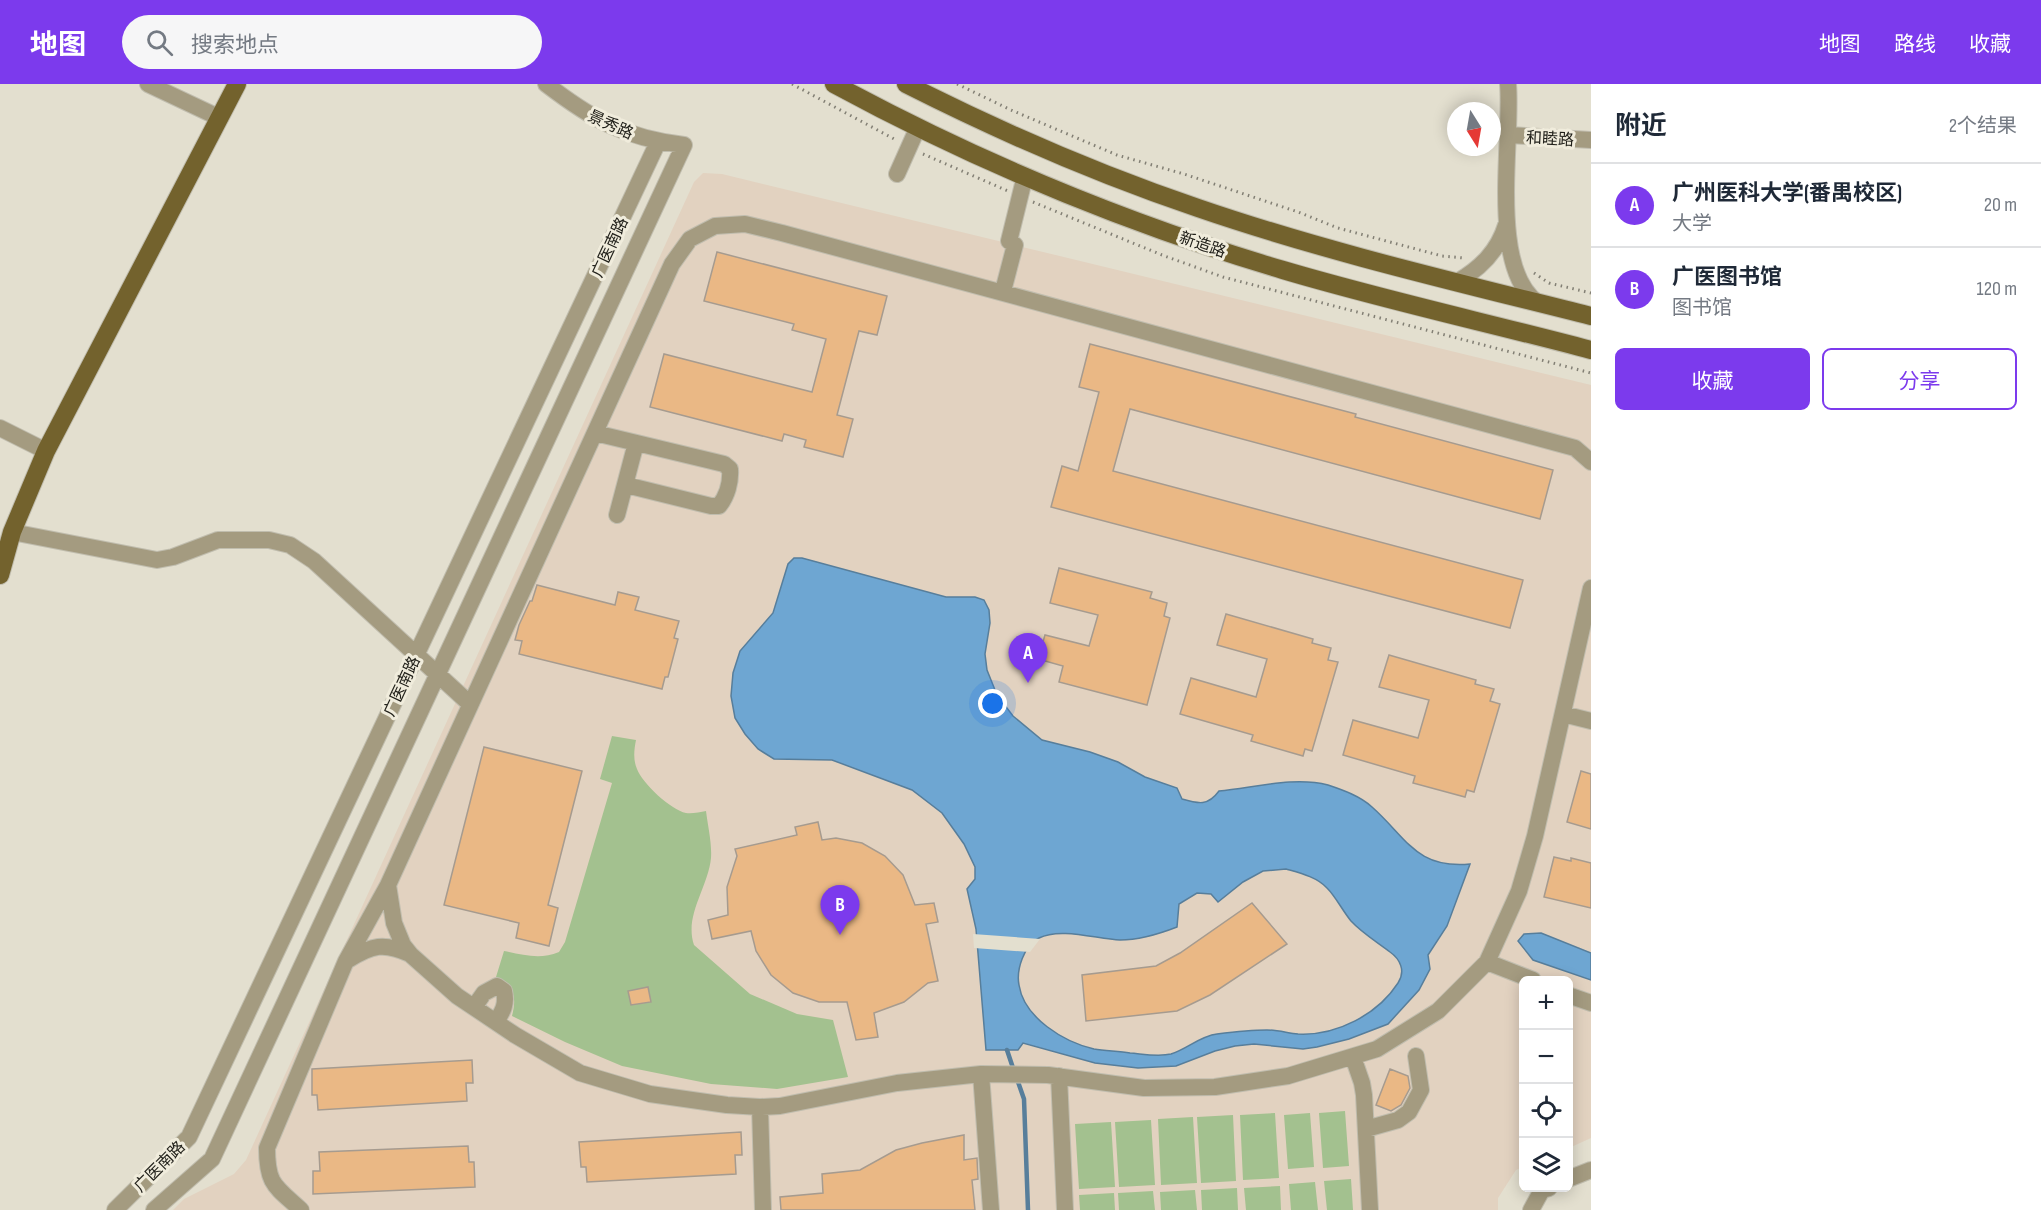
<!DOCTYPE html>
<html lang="zh">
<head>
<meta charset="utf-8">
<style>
  body { margin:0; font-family:"Sofia Sans Condensed","Noto Sans SC",sans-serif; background:#f6f6f7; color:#1f2937 }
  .controls { position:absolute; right:18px; bottom:18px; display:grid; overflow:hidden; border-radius:9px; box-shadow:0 3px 15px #0003 }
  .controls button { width:54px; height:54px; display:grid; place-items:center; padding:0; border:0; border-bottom:2px solid #e0e1e3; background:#fff; color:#1f2937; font:30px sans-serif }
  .compass { position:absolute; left:1447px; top:18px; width:54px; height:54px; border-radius:50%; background:#fff; box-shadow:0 3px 15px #0003; rotate:169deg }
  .you { position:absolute; left:993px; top:620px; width:21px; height:21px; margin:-15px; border:4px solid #fff; border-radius:50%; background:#1a73e8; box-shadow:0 0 0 9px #1a73e833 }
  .badge { display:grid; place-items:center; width:39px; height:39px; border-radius:50%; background:#7c3aed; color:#fff; font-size:20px; font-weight:700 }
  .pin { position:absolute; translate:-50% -50px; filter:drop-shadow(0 2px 3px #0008) }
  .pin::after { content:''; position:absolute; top:32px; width:21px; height:18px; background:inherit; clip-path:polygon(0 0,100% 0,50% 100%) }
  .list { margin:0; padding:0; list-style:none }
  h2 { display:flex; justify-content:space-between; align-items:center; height:78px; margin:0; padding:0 24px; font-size:26px }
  h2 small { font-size:20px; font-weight:400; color:#747a83 }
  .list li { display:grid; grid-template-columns:39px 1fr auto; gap:18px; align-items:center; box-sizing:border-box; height:84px; padding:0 24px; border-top:2px solid #e0e1e3 }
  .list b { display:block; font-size:22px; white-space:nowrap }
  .list p { margin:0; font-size:20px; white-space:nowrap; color:#747a83 }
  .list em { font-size:20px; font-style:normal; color:#747a83 }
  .actions { display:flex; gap:12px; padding:18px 24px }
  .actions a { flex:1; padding:14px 0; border:2px solid #7c3aed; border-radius:9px; text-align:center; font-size:21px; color:#7c3aed }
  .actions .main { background:#7c3aed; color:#fff }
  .icon { flex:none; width:33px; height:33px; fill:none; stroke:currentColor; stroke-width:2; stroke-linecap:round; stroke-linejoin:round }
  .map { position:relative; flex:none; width:1591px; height:1126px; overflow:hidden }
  header { display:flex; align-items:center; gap:36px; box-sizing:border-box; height:84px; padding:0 30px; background:#7c3aed; color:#fff }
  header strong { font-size:28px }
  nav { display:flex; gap:33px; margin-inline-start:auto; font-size:21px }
  .search { width:420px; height:54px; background:#f6f6f7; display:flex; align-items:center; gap:15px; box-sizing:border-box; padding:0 21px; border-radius:33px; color:#747a83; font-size:22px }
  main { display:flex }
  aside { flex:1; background:#fff }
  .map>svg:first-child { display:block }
</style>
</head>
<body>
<header>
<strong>地图</strong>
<div class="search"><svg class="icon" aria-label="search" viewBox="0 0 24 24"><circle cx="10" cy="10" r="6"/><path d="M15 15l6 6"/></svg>搜索地点</div>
<nav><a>地图</a><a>路线</a><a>收藏</a></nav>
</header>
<main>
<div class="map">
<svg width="1591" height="1126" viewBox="0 0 1591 1126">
  <rect width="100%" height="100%" fill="#e3dfcf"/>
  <!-- education -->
  <path fill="#e2d2c0" d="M703,89L722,90L1591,301V1054L1569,1064L1568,896H1524L1523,1083L1516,1086L1498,1114V1126H173L184,1115L234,1090L246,1076L694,98Z"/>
  <!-- green -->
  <path fill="#a3c18f" d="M612,652L636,656C634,666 633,676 637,685C642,699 671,726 686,729C692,730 700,728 706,727C708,743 712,759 711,774C708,804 684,831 694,861L750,910L797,930L833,936L848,993L777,1005L711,1000L622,982L565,958L512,932C517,912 514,904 496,893L504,867C524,871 540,876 559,868L565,858L612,699L600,695Z
    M1345,1027L1349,1082L1323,1084L1319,1029Z
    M1275,1029L1279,1094L1243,1096L1240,1031Z
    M1310,1029L1314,1083L1288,1085L1284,1031Z
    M1233,1031L1236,1097L1201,1099L1197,1033Z
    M1193,1033L1197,1099L1161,1101L1158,1035Z
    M1151,1036L1155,1101L1119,1103L1115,1038Z
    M1111,1038L1115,1103L1079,1105L1075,1040Z
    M1351,1095L1353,1126H1327L1324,1097Z
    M1315,1098L1318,1126H1291L1289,1100Z
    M1280,1102L1281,1126H1246L1244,1104Z
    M1237,1104L1238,1126H1202L1201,1106Z
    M1195,1106L1197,1126H1161L1160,1108Z
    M1153,1107L1155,1126H1119L1118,1109Z
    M1114,1109L1115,1126H1080L1079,1111Z"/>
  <!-- water -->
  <path fill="#6ea6d2" stroke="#577e9b" stroke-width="1.5" fill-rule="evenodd" d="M794,474H802L946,513H975L984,516L989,526L990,539L985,570L987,586L997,611L1013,632L1042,656L1090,668L1118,678L1145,693L1177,704L1182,715C1199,720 1208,722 1219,707C1253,704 1294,692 1328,701C1343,706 1360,712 1372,723C1407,754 1416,785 1470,780L1447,842L1428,871L1430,885L1419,906L1388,940L1349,955L1317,963L1303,965L1254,960L1235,962L1215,967L1176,982L1138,984L1095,979L1023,959L1018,966H986L976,845L967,805L975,795V783L964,760L942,729L912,706L832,676L774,675L758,665L745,650L735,634L731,612L733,589L740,567L773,529L788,480ZM1286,785C1300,789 1317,793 1327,804C1336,813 1342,826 1351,837C1362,849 1377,858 1390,868C1400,875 1406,887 1398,899C1378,930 1337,952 1298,950C1288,949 1277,946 1267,946C1250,946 1233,948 1217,950C1200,952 1187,965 1171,970C1158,973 1143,970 1130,969C1119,967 1106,967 1094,965C1064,958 1024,934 1019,901C1016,886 1024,861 1039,854C1060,843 1097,855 1120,856C1140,856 1159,850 1177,843L1179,820L1197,809L1211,810L1218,818L1243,798L1263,787Z
    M1541,849L1591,869V896L1533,876L1518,857L1524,850Z"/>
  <!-- pier -->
  <path fill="#e3dfcf" d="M973,850L1040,855L1030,868L974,864Z"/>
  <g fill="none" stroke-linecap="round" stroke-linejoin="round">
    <!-- stream -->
    <path stroke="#577e9b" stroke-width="4.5" d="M1007,966L1014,987
      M1017,995L1024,1015L1028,1126"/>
  </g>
  <!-- building -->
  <path fill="#eab885" stroke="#a69b8f" stroke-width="1.5" d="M717,168L887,212L877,251L859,247L837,331L853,335L843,373L804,363L806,356L784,350L782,357L650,323L664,270L812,308L826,255L792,246L794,240L704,217Z
    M1090,260L1356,330L1355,333L1553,386L1540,435L1130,325L1113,387L1523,496L1510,544L1051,423L1062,382L1078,387L1099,308L1079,303Z
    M1059,484L1152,508L1150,514L1167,519L1164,532L1170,534L1147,621L1059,598L1063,582L1038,575L1045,551L1089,562L1098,531L1050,519Z
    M537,501L615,521L618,508L639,513L635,526L679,537L674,554L678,555L668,593H665L662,605L519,570L522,557L515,556L519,541L530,517H532Z
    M1226,530L1313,555L1312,559L1331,564L1328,576L1338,578L1312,667L1305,665L1303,672L1251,657L1253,651L1180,630L1191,594L1256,613L1267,575L1217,561Z
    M1389,571L1476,596L1475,600L1494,605L1490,617L1500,620L1474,708L1467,706L1465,713L1413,699L1415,692L1343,671L1353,636L1418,654L1429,616L1379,603Z
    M484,663L582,687L548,821L558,824L549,862L516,854L519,839L444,821Z
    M1581,687L1591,690V745L1567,738Z
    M818,738L822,756L836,754L862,759L885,772L903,791L915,821L934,819L938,838L926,840L938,897L928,899L904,918L874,929L878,953L856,956L847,918H819L793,909L771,891L756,867L751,847L712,855L708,836L728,831L727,803L737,772L735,765L797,751L795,743Z
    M1554,773L1571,777V774L1591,779V824L1544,813Z
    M1252,819L1287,860L1210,911L1177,927L1086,937L1082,891L1156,882L1180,869Z
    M648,903L651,918L631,921L628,907Z
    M472,976L473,999H466L467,1017L318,1026L317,1011H312V985Z
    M1390,985L1408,992L1410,1004L1401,1021L1391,1027L1376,1021Z
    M741,1048L742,1071H735L736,1090L587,1098L586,1083H581L579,1058Z
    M964,1051V1076L977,1074L978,1095L972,1096L975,1126H781L780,1113L823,1109L822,1090L860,1086L896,1066L922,1059Z
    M468,1062L469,1078H474L475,1103L313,1110V1087H320L319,1068Z"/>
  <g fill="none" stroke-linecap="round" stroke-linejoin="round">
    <!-- minor casing -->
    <g stroke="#c0bdae" stroke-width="18">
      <path id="minor" d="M148,0L220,34
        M1508,0C1513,55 1488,184 1538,219
        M1509,51L1591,56
        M897,90L918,43
        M1009,157L1025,92
        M1457,198C1481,184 1498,167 1506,141
        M1003,207L1015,161
        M0,344L46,367
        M595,349L724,380L730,385C731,398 727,412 719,422H711L626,401
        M617,431L636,359
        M12,448L157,476L173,473L218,456H269L290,461L314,477L470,620
        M1563,630L1591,637
        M388,801L394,839L403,861L411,871L457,912L515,951L580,989L650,1010L727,1021L760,1023L780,1022L897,999L981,990L1048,991L1144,1004L1215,1003L1288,992L1377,965L1438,927L1487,878L1519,807L1535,752L1591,504
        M348,876C372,861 384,858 410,870
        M1487,878L1533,896
        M1568,911L1591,919
        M474,923L484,909L497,902L504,907C507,920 503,927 496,938
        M1353,973L1362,999L1364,1011L1370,1126
        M981,990L991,1126
        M1059,992L1065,1126
        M760,1023L763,1126
        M1366,1045L1398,1036L1409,1028L1421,1006L1416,972
        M1568,1095L1591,1086
        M115,1126L189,1053L658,58
        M154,1126L212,1075L684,61C625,54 593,36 546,0
        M301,1126C275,1102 267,1101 267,1064L346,877L388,801L672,180L690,155L715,142L745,140L782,149L1575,364L1591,378
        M1531,1126L1542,1106L1549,1104"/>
    </g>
    <!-- major casing -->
    <g stroke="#c0bdae" stroke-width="20">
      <path id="major" d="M834,0C976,77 1128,140 1283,186C1384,216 1489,239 1591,266
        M906,0C1001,48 1097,90 1198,124C1326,168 1460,199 1591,232
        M0,491L12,448L46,367L237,0"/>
    </g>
    <!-- path -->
    <path stroke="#827f74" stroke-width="3" stroke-dasharray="1.5 4.5" stroke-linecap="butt" d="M792,0L896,56
      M957,0L1011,26L1117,71L1184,90L1298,128L1338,144L1442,172L1464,174
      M923,70L1008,107
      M1033,118L1162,171L1223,193L1591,289
      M1534,189L1549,199L1591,209"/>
    <!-- minor -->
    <use href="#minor" stroke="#a49b80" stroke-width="16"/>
    <!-- major -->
    <use href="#major" stroke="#73622d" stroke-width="18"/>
  </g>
  <g text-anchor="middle" stroke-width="6" stroke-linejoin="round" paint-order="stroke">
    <!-- street labels -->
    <g font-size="16" fill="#21201a" stroke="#f0ecdc">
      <text transform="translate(611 40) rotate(24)" y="6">景秀路</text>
      <text transform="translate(1550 54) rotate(3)" y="6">和睦路</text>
      <text transform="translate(1203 160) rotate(19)" y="6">新造路</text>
      <text transform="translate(609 163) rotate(-65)" y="6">广医南路</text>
      <text transform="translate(401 602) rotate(-65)" y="6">广医南路</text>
      <text transform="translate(159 1082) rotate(-45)" y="6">广医南路</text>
    </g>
  </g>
</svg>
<div class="controls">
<button>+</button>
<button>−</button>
<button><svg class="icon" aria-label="locate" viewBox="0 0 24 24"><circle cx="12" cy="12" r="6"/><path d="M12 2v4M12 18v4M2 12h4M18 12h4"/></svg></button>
<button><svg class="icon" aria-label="layers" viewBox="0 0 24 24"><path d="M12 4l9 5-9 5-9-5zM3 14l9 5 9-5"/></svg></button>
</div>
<svg class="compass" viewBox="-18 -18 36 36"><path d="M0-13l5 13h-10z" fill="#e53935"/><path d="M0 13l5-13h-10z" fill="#747a83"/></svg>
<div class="you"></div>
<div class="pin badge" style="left:1028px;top:599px">A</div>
<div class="pin badge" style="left:840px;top:851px">B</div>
</div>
<aside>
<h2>附近<small>2个结果</small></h2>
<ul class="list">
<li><span class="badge">A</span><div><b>广州医科大学(番禺校区)</b><p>大学</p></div><em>20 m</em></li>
<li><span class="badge">B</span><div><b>广医图书馆</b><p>图书馆</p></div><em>120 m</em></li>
</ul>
<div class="actions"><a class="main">收藏</a><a>分享</a></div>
</aside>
</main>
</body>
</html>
